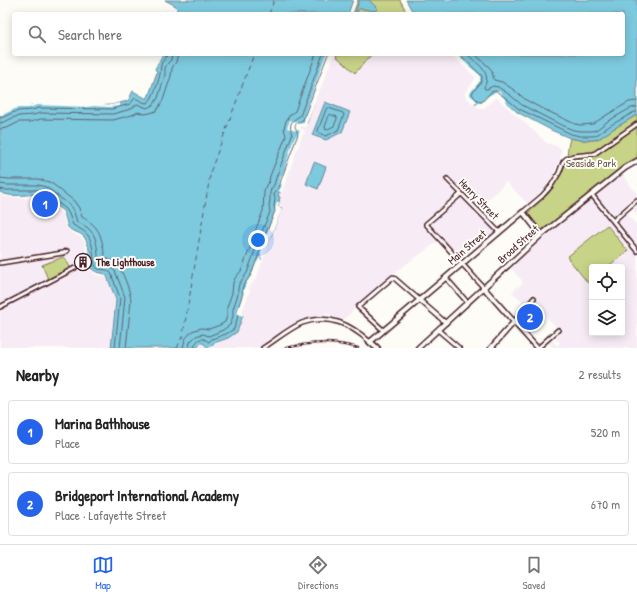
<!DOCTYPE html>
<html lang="en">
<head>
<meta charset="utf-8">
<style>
  body { margin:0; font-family:"Patrick Hand",sans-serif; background:#f6f6f6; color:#222 }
  .controls { position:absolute; right:12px; bottom:12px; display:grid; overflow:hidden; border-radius:4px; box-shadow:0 2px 10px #0003 }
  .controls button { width:36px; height:36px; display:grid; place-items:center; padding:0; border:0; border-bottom:1px solid #e0e0e0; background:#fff; color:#222; font:20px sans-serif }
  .you { position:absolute; left:258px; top:240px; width:14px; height:14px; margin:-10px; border:3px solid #fff; border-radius:50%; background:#1a73e8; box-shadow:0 0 0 6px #1a73e833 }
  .badge { display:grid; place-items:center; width:26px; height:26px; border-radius:50%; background:#2563eb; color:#fff; font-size:13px; font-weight:700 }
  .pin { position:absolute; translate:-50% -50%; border:2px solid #fff; box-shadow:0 1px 4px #0006 }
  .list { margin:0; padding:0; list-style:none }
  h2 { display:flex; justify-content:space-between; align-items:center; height:52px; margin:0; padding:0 16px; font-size:17px }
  h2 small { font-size:13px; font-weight:400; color:#767676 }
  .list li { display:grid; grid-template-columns:26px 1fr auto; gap:12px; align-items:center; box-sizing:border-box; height:64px; margin:0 8px 8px; padding:0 8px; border:1px solid #e0e0e0; border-radius:4px }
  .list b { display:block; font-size:15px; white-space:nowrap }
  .list p { margin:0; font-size:13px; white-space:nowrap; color:#767676 }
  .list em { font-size:13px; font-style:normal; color:#767676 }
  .icon { flex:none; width:22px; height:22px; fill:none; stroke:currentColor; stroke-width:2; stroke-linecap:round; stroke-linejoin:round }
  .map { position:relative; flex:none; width:637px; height:348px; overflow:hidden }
  .search { position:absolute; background:#fff; box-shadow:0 2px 10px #0003; left:12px; right:12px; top:12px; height:44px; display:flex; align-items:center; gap:10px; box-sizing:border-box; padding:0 14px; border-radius:4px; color:#767676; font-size:15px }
  .sheet { height:196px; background:#fff }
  nav { display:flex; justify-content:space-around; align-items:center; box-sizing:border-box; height:56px; border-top:1px solid #e0e0e0; background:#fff; font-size:11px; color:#767676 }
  nav a { display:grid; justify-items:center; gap:2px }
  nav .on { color:#2563eb }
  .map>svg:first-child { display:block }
</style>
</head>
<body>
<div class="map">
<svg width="637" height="348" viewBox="0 0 637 348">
  <rect width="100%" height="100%" fill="#fdfcf7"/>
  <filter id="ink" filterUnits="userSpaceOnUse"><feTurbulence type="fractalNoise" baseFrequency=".025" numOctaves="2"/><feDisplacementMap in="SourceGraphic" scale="8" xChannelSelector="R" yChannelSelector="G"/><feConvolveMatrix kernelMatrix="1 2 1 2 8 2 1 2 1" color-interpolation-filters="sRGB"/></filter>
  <g filter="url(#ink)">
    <!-- built -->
    <path fill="#f7ecf5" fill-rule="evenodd" d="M334,54H452L494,95L547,143L561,148V156L551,180L542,190L528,204L506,182L478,210L497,230L463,260H461L439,233L433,237L437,242L383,281L384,282L342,321L328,314L299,320L259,348H198L203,343L208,348L237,332L243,316L241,312L246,290L281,208L277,207L280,197L278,196L300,126L306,125Z
      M622,174L637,194V215L632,208L626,213L637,225V348H553L548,342L551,339L557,346L560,343L554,337L560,331L531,300L527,305L512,292L518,286L519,287L523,282L510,267L545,235ZM592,267H622V333H592Z
      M0,194L4,197L27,198L39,196L43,198L61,212L63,216L66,226L72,233L82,238L85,243L89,270L96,275L107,277L115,300L111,348H0Z"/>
    <!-- green -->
    <path fill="#c7d387" stroke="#887959" d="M358,0H400L405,9L401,14H353Z
      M337,54H372L355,73L336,56Z
      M637,115V158L632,160L553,223L540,231L527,214L549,193L562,173L567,160L568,147L570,138L580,140H593L600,138L613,129Z
      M607,225L628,251L607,267H592V279L588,283L567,257Z
      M63,257L65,258L70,267L68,269L48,279L42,265Z"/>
    <!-- water -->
    <path fill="#7dc9dd" stroke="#698596" d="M165,0H353L348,14H177L178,12L176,6Z
      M359,0H369L378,9L375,11L363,9H359L356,14H355Z
      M406,0H637V115L613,129L600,138L593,140H580L570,138L551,130L517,112L505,102L494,95L490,100L476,105L475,103L466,94L478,79L453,54H623V14H414Z
      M163,54H332L306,126H303L299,128L302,131L281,193L279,192L278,196L280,197L278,207L282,208L255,277L248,286L241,312L243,315L237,332L228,338L214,343L208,348L203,343H201L197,348H111L116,300L107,276C103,271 97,275 91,268C88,259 91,248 86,240C82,231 72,233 68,227C66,222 66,217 63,211L42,195C30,193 11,199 0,192V114L15,108L37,104L111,105L128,101L133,91L147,99L149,95L157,72L155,69Z
      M325,102L350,112L342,132L326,140L312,135Z
      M314,162L326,167L318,189L306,184Z"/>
    <!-- pier -->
    <path fill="#fdfcf7" d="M326,54H334L307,123V126L306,127H301V128L304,130L305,134L304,135L303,133L286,181L282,193H281L279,191L282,185L278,182L283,173L293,141L297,134L300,131L296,129V131L287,128L290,120L298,123V124L304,123L305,113Z
      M451,54H456L464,61L469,66L480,75V81L470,93V95L476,100L477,101L475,104L471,102L464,94L476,78Z
      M497,91L500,92L508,104L520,116L516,114L496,97L483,109L480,108L476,106V105L478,103H481L485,98Z
      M56,102L88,103H93L111,105L120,103V106L109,107L94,106L87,107L37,105L29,108H17L0,116V112L14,106L20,105H29L37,103Z
      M277,202H279L278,207L282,208L281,212L271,236L266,252L256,279L249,288L250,291L242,312L243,314V316L236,313L246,283L254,270H253L256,262H257L260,257L261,260L262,259L260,251L273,216Z"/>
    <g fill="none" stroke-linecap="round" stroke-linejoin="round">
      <!-- shore -->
      <path stroke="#5e6372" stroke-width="1" d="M459,54L482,76V81L472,93C473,97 478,102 482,102L491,92L496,91L507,99L519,109L532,115L571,134L580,136H593L598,134L611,125L634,112H637
        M467,54C476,63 493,72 484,87L485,89H487L493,86L498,87L510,95L522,105L555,122L573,130L581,131H592L596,130L608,121L631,108L637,107
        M475,54L490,68L492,72L494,80L502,82L514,90L526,100L537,106L575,124L581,125L593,124L605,116L629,102L637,101
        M327,108H329L343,113L344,115L338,130L326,136L319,133L318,131Z
        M332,115L337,117V119L334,126L326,130L325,127L329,115Z
        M0,118C6,117 10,113 15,112C23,109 30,112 38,108L112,109L130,104L135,98C138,99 143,103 147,103C152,102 159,80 160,74C161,70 160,66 162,62C163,61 165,59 166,57L167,54
        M0,123C7,122 12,117 19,116C27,115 33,116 40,113L113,114L131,109L137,104L147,108L151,106L154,104L158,98L165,75V68L167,64L171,60L172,54
        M0,129L7,128L19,122H30L41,119L113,120L132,115L138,112L145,114L150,113L156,111L159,107L163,100L171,76L172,68L176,62L178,54
        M0,178L9,179H38L49,182L54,185L74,201L79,208L82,217C102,228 101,237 105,258C108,259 112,260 116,263C122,269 131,293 131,301L126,348
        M0,184L7,185H38L46,187L70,205L74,212L77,222C99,231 96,243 99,263L101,264L109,266L115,271L125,297L120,348
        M0,189L6,190H38L44,192L66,209L69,214L73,225C76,227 79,228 82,230C95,238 92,253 95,266L98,269L107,270L111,273L120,298L115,348
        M183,348L185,339L192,331L201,328L209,329L220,325L225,322L227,316V307L232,293L233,283L235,278L241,271L252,243L254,234L263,211L264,192L266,185L269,182L270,176L286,136L284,128L286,121L289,116L295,111L316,54
        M189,348L190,342L196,336L203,334L209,336L223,330L230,325L233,316V309L238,294V289L239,284L247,273L257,245L260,236L270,212L269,206L270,200V193L271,189L274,185L276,178L292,135C289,125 290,121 300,116L323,54
        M194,348C195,343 198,338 204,339C206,340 207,341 209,342L212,339L226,334L234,329L238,316L237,311L243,293L242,290L243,286L251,275L262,246L264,238L275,211L274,206L275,199L274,195L276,191L279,188L281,180L298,134C294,124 293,125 303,120L328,54"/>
      <!-- ferry -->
      <path stroke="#5c5a69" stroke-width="1" stroke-dasharray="5 4" stroke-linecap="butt" d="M269,14L274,0
        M177,348L183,335L211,170L254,54"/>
      <!-- minor casing -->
      <g stroke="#4a1f2b" stroke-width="6">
        <path id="minor" d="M447,179L499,232
          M461,194L426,224L484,288
          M592,195L637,251
          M523,212L542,196L551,186L559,173L563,162L566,159L573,156L594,154L637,124
          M613,221L637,200
          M0,263L63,253L67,251
          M446,278L468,303
          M0,307L75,268
          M514,322L534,298
          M383,330L358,307L393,277L446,323
          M438,330L459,348
          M263,348C276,340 288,329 302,323C329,313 351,325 370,342
          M538,348L558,330"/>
      </g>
      <!-- tertiary casing -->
      <g stroke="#4a1f2b" stroke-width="7">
        <path id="tertiary" d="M484,288L537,348
          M370,342L523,212L541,235
          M418,348L541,235L625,168L637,161
          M491,348L514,322"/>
      </g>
      <!-- secondary casing -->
      <g stroke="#4a1f2b" stroke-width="8">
        <path id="secondary" d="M370,342L377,348"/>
      </g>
      <!-- minor -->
      <use href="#minor" stroke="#fdfcf7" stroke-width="3"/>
      <!-- tertiary -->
      <use href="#tertiary" stroke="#fdfcf7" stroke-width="4"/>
      <!-- secondary -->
      <use href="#secondary" stroke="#fdfcf7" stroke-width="4.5"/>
      <!-- rail casing -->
      <g stroke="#4a1f2b" stroke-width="2.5">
        <path id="rail" d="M286,348C312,342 333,341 358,348"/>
      </g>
      <!-- rail -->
      <use href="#rail" stroke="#fdfcf7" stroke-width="1" stroke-dasharray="3" stroke-linecap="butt"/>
    </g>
  </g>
  <!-- icons -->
  <defs>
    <g id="building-ring" transform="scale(0.9)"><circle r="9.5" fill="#fdfcf7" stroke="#4a1f2b" stroke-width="1.5"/><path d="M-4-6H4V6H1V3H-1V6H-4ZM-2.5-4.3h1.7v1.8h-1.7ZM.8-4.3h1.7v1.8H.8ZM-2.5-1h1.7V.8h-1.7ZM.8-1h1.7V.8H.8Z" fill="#4a1f2b"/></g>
  </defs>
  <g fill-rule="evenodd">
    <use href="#building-ring" x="83" y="262"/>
  </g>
  <g text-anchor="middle" stroke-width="4" stroke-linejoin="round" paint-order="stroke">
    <!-- park labels -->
    <g font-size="11" fill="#705547" stroke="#fdfcf7">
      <text x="591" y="167">Seaside Park</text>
    </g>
    <!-- street labels -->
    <g font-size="11" fill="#4a1f2b" stroke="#fdfcf7">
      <text transform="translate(479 199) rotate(46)" y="4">Henry Street</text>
      <text transform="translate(518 244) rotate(-42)" y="4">Broad Street</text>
      <text transform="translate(467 247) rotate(-41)" y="4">Main Street</text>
    </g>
    <!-- poi labels -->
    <g font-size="11" font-weight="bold" fill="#4a1f2b" stroke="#fdfcf7" text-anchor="start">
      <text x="96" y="266">The Lighthouse</text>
    </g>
  </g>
</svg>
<div class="controls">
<button><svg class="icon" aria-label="locate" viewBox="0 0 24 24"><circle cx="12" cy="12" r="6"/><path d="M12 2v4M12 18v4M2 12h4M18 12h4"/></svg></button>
<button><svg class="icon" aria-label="layers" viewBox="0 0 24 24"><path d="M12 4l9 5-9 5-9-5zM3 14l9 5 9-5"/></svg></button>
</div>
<div class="you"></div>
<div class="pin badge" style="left:45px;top:204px">1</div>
<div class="pin badge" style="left:530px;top:317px">2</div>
<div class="search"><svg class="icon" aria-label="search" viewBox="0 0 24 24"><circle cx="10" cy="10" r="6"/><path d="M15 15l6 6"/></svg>Search here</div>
</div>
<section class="sheet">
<h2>Nearby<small>2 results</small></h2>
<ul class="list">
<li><span class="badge">1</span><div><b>Marina Bathhouse</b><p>Place</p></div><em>520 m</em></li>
<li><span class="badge">2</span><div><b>Bridgeport International Academy</b><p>Place · Lafayette Street</p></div><em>670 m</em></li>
</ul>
</section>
<nav>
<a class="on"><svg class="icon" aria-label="map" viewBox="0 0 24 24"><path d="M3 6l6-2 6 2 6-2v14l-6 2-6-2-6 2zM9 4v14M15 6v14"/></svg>Map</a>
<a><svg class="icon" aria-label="directions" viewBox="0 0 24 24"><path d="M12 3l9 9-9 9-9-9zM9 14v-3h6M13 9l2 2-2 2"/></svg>Directions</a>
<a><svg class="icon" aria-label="saved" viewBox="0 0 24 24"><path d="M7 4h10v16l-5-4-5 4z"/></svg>Saved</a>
</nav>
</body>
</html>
